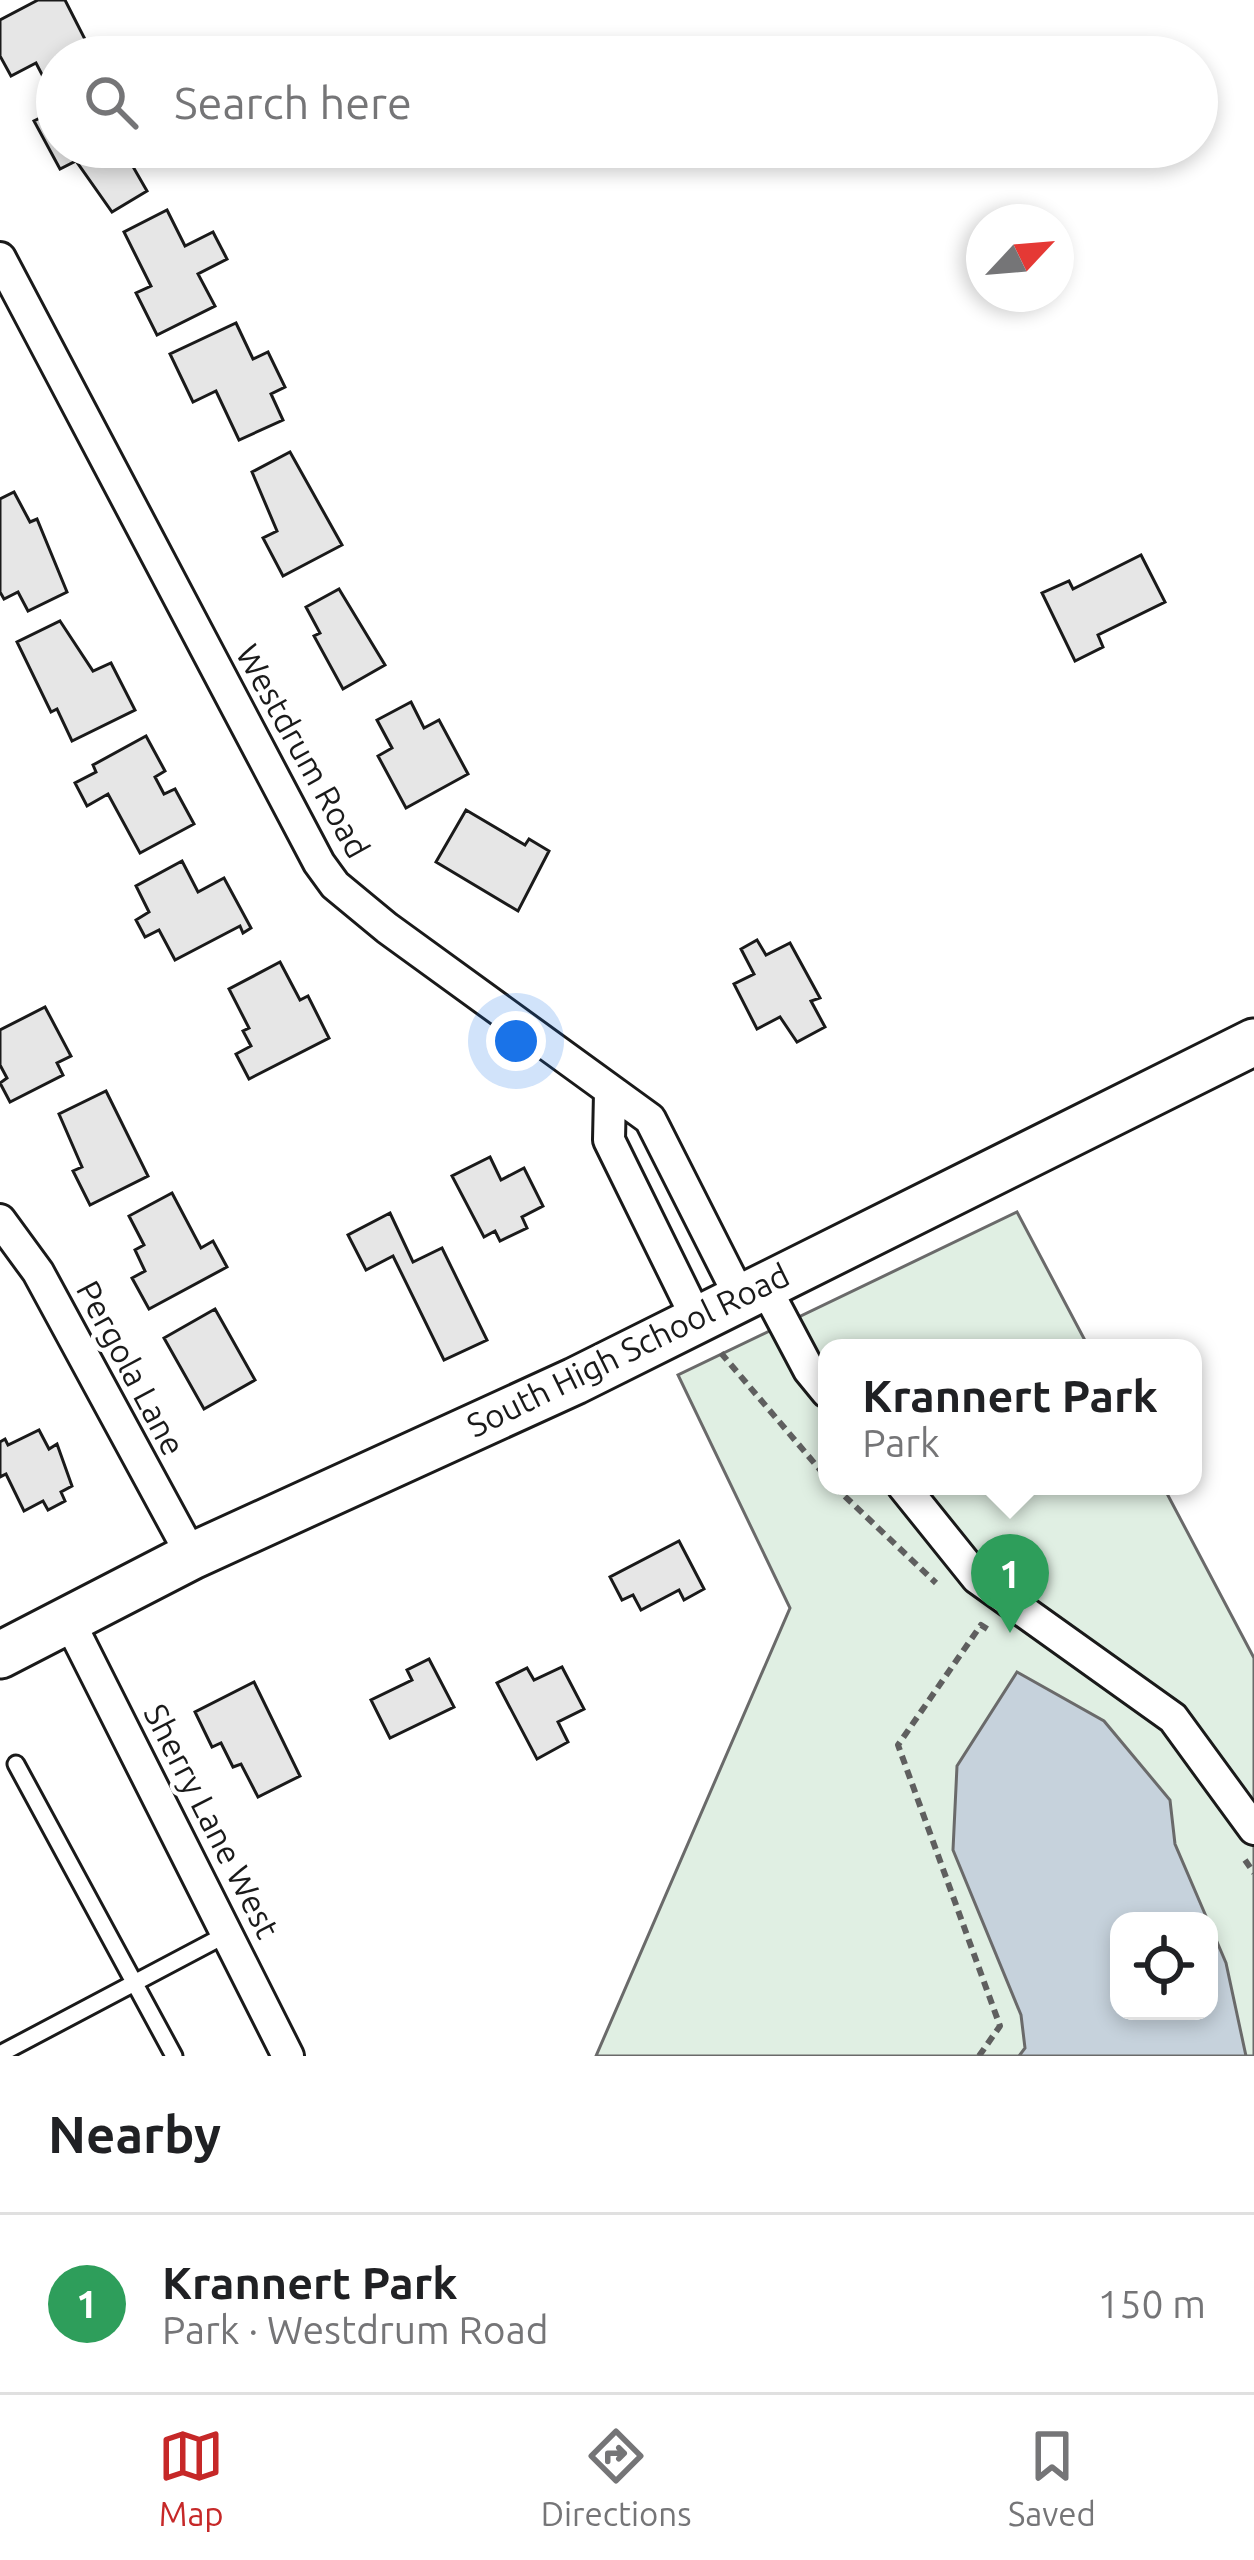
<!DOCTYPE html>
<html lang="en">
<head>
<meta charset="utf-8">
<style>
  body { margin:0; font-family:Ubuntu,sans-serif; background:#f2f2f2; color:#202124 }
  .controls { position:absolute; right:36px; bottom:36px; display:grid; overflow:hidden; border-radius:24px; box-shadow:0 6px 18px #0003 }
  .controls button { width:108px; height:108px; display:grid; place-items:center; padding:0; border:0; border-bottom:3px solid #e0e0e0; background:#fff; color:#202124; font:60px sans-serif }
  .compass { position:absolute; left:966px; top:204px; width:108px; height:108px; border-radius:50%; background:#fff; box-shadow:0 6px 18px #0003; rotate:64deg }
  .you { position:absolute; left:516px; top:1041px; width:42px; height:42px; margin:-30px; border:9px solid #fff; border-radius:50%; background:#1a73e8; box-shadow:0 0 0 18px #1a73e833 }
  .badge { display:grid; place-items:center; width:78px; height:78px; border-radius:50%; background:#c62828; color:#fff; font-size:39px; font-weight:700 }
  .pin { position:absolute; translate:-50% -99px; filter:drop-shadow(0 3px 6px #0008) }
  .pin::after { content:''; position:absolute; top:63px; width:42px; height:36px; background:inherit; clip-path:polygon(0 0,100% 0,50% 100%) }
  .popup { position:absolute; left:818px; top:1339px; width:384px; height:156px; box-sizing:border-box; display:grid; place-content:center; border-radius:24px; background:#fff; filter:drop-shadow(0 3px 9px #0005); font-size:39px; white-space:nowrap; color:#757577 }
  .popup b { font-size:45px; color:#202124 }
  .popup::after { content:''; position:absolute; left:50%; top:100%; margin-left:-24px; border:24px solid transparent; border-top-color:#fff }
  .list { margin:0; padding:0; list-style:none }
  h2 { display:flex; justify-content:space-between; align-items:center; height:156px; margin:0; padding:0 48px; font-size:51px }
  h2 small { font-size:39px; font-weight:400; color:#757577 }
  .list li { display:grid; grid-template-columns:78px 1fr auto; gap:36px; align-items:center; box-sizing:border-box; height:180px; padding:0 48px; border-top:3px solid #e0e0e0 }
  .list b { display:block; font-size:45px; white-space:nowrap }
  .list p { margin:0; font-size:39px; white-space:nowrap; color:#757577 }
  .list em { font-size:39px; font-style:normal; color:#757577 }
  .icon { flex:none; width:66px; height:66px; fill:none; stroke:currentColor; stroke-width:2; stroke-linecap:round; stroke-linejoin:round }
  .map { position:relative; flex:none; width:1254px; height:2056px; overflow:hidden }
  .search { position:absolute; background:#fff; box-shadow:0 6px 18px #0003; left:36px; right:36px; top:36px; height:132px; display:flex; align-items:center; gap:30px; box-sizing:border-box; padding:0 42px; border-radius:66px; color:#757577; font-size:45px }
  .sheet { height:336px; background:#fff }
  nav { display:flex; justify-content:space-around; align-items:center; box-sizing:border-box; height:168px; border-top:3px solid #e0e0e0; background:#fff; font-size:33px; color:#757577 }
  nav a { display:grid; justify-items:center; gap:6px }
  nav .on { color:#c62828 }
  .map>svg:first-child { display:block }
</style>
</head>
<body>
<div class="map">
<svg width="1254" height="2056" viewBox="0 0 1254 2056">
  <rect width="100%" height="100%" fill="#fff"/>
  <!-- green -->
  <path fill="#e0efe3" stroke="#6a6a6a" stroke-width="3" fill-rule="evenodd" d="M1017,1212L1089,1348H827V1486H1163L1254,1658V2056H596L790,1608L678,1375ZM1119,1921H1209V2011H1119Z"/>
  <!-- water -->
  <path fill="#c6d2dc" stroke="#6a6a6a" stroke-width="3" d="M1017,1672L1104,1721L1170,1800L1175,1844L1208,1921H1119V2011H1209V1923L1226,1963L1246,2056H1019L1025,2048L1021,2015L953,1850L957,1766Z"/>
  <!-- building -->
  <path fill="#e6e6e6" stroke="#1a1a1a" stroke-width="3" d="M38,0H65L94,57H57V86L50,90L36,63L11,76L0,56V20Z
    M57,111V147H155L132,165L147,191L112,212L76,161L60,169L34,121L40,118L43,124Z
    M167,210L185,246L213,232L227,259L198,274L215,306L157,335L136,293L151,286L124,232Z
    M236,323L253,359L268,352L285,387L271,394L283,420L239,440L216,391L193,402L170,354Z
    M290,452L342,545L283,576L263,538L277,531L252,472Z
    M14,492L30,522L37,519L67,592L28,611L18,592L4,599L0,592V499Z
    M1141,555L1165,602L1098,635L1103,647L1075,661L1042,593L1069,581L1073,589Z
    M339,589L385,665L343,689L314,636L320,633L306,607Z
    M60,621L93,671L111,663L135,710L72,741L57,709L51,712L17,642Z
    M411,702L424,728L439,720L468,774L406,808L378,756L392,748L377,720Z
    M146,736L165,771L155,777L164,794L175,789L194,824L140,853L108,794L87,806L75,783L96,772L93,765Z
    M466,810L525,845L529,839L549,851L518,911L436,862Z
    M182,861L198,892L224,878L251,928L243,933L240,926L175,960L159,930L145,937L136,920L149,912L136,886Z
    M757,940L766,955L790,943L820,998L811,1001L825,1027L797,1042L780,1017L757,1029L734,984L754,974L741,949Z
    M280,962L300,1000L308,996L329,1038L249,1079L236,1054L251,1046L243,1031L249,1028L229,989Z
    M45,1007L71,1056L57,1063L63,1075L10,1102L0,1083L7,1078L0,1065V1030Z
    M106,1091L148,1176L90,1205L73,1171L82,1167L59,1114Z
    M490,1157L501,1180L524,1168L543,1206L522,1217L527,1228L500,1241L495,1231L484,1237L452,1176Z
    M172,1193L201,1248L213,1241L227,1267L149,1309L132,1278L145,1271L135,1250L144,1245L129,1216Z
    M390,1213L413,1262L442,1248L487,1340L444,1360L393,1256L366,1270L348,1235Z
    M215,1309L255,1380L204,1409L164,1338Z
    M39,1430L49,1449L57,1444L72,1486L61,1492L65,1501L48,1510L43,1501L24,1511L6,1474L0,1477V1442L5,1439L8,1445Z
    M679,1541L704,1589L684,1600L679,1590L641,1610L633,1595L622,1600L610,1577Z
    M429,1659L454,1707L390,1738L371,1700L412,1680L407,1670Z
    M562,1667L584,1709L558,1722L568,1742L537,1759L497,1683L527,1668L534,1680Z
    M254,1682L300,1776L258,1797L241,1764L233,1767L221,1743L212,1747L195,1712Z"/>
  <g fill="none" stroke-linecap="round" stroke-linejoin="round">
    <!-- lane casing -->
    <g stroke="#1a1a1a" stroke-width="21">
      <path id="lane" d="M16,1764L174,2056
        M0,2054L227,1934"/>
    </g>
    <!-- street casing -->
    <g stroke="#1a1a1a" stroke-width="36">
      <path id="street" d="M0,258L319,863L335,885L387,928L650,1119L740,1297
        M610,1093L609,1140L697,1319
        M0,1220L38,1272L192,1556
        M764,1285L809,1370L827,1392
        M903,1486L977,1578L1173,1718L1254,1829
        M69,1621L288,2056"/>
    </g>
    <!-- secondary casing -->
    <g stroke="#1a1a1a" stroke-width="51">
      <path id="secondary" d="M0,1655L192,1556L575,1381L1254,1042"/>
    </g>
    <!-- path -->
    <path stroke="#5f5f5f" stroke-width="6" stroke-dasharray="9 6" stroke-linecap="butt" d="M721,1353L827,1478
      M834,1486L936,1583
      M1245,1860L1254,1873
      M979,2056L1000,2026L898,1745L981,1625L992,1632"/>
    <!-- lane -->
    <use href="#lane" stroke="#fff" stroke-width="15"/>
    <!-- street -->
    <use href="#street" stroke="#fff" stroke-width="30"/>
    <!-- secondary -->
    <use href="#secondary" stroke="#fff" stroke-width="45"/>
  </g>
  <g text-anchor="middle" stroke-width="9" stroke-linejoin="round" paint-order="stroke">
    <!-- street labels -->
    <g font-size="33" fill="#1a1a1a" stroke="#fff">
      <text transform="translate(303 751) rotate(61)" y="12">Westdrum Road</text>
      <text transform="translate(628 1350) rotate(-26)" y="12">South High School Road</text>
      <text transform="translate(131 1368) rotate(62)" y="12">Pergola Lane</text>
      <text transform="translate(212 1821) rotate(63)" y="12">Sherry Lane West</text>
    </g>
  </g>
</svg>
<div class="controls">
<button><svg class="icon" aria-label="locate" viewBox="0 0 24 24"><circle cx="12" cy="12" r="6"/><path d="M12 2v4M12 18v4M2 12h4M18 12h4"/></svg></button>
</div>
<svg class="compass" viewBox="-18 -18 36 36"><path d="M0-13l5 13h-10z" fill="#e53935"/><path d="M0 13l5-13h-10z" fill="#757577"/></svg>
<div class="you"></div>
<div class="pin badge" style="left:1010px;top:1633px;background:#2e9e5b">1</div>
<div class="popup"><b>Krannert Park</b>Park</div>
<div class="search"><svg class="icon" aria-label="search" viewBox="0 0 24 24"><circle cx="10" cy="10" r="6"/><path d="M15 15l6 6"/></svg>Search here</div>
</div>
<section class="sheet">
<h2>Nearby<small></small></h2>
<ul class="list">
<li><span class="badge" style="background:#2e9e5b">1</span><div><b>Krannert Park</b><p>Park · Westdrum Road</p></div><em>150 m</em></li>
</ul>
</section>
<nav>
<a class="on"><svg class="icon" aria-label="map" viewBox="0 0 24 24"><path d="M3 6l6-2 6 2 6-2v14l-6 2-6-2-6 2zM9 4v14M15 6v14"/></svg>Map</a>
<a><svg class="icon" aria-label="directions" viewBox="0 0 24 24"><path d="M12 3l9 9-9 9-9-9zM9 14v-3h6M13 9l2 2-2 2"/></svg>Directions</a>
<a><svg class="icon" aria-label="saved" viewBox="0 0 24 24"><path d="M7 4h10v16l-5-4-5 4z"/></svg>Saved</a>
</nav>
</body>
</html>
